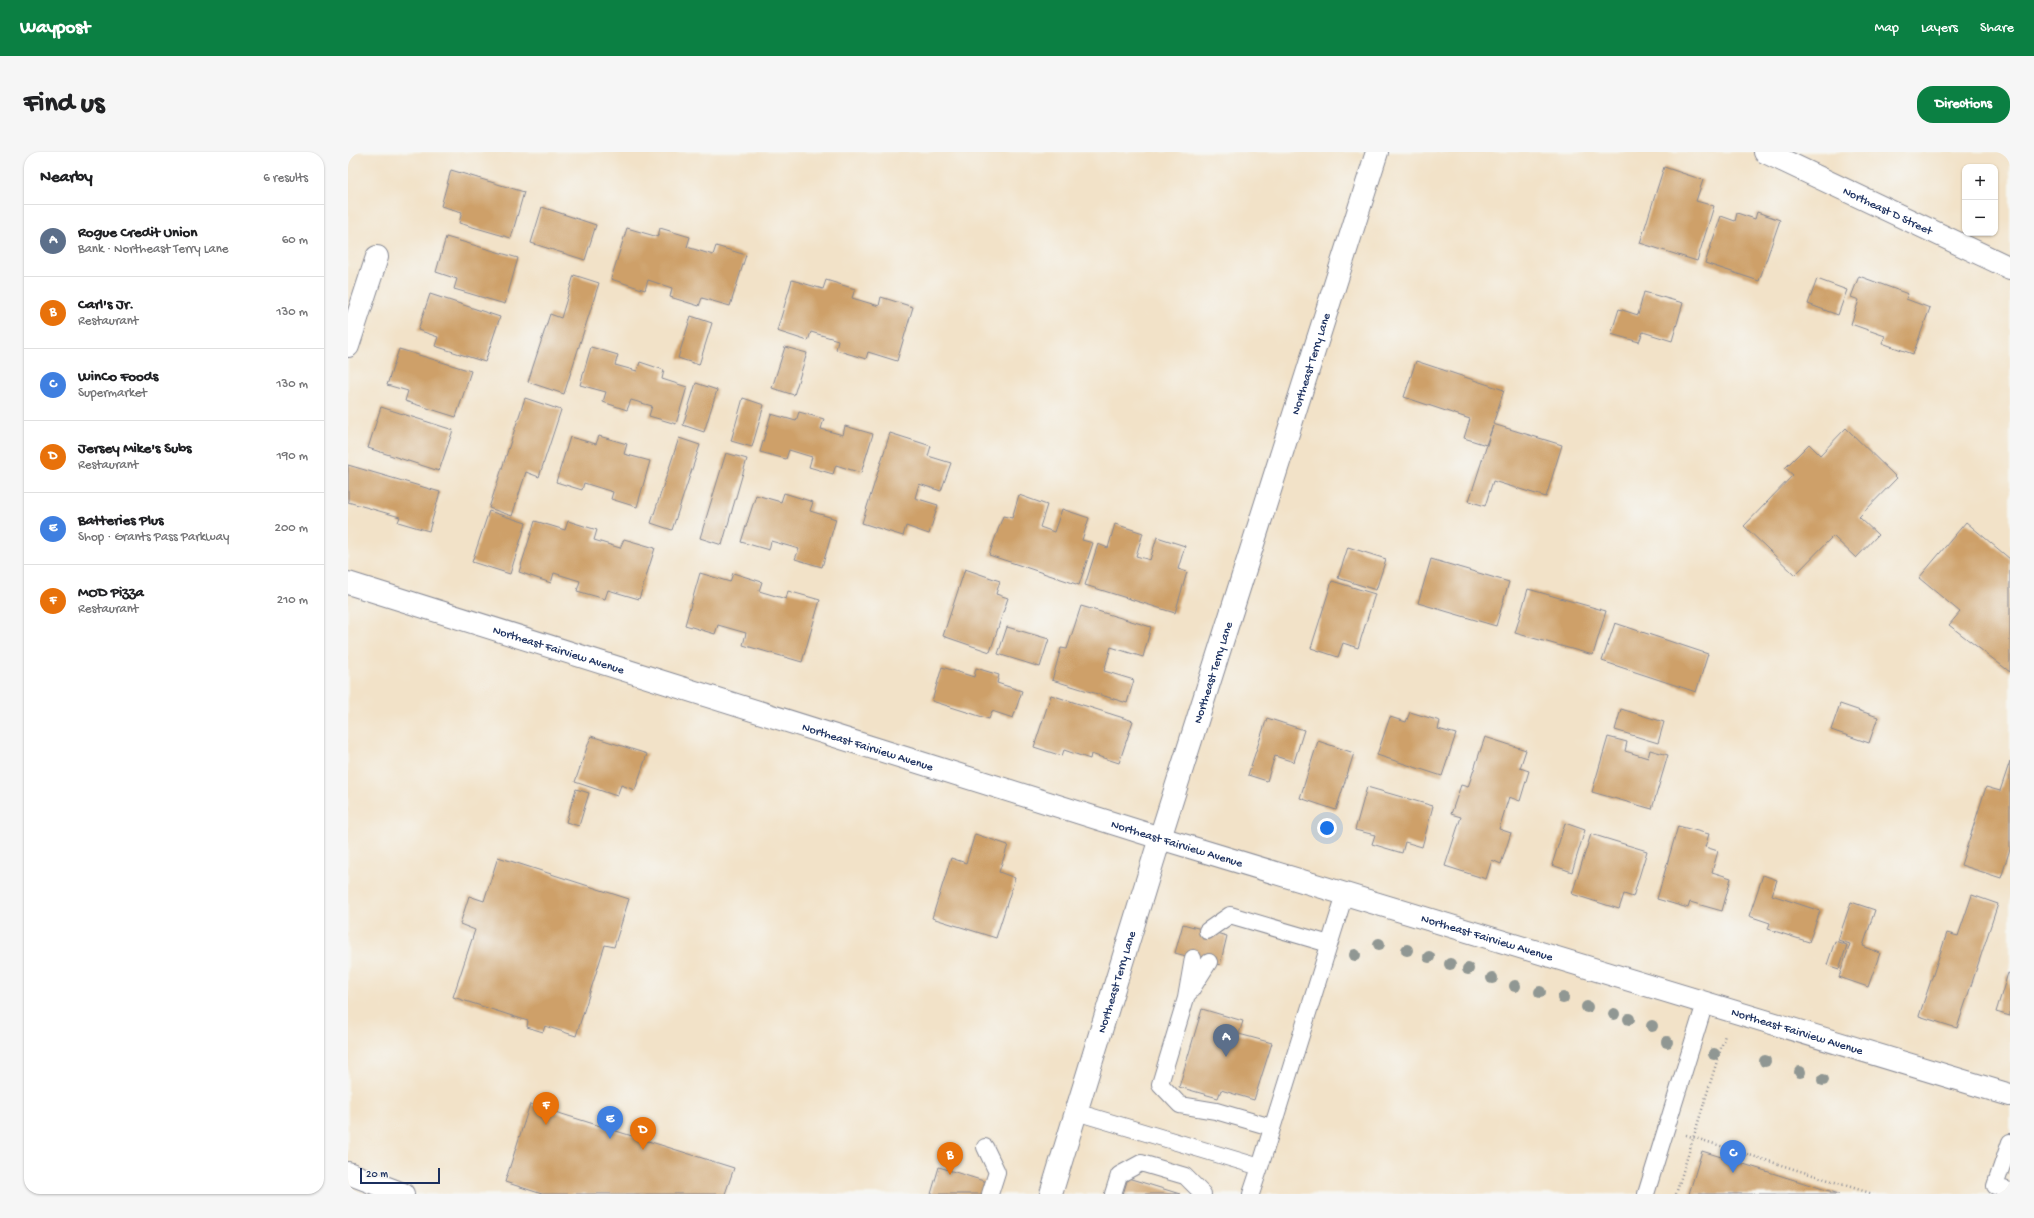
<!DOCTYPE html>
<html lang="en">
<head>
<meta charset="utf-8">
<style>
  body { margin:0; font-family:"Gochi Hand",sans-serif; background:#f6f6f6; color:#202124 }
  .controls { position:absolute; right:12px; top:12px; display:grid; overflow:hidden; border-radius:8px; box-shadow:0 1px 3px #0004 }
  .controls button { width:36px; height:36px; display:grid; place-items:center; padding:0; border:0; border-bottom:1px solid #e0e0e0; background:#fff; color:#202124; font:20px sans-serif }
  .scale { position:absolute; left:12px; bottom:10px; width:80px; box-sizing:border-box; padding-left:4px; border:2px solid #1b2f5e; border-top:0; font-size:11px; line-height:14px; white-space:nowrap; color:#1b2f5e; -webkit-text-stroke:3px #f6f6f2; paint-order:stroke }
  .you { position:absolute; left:979px; top:676px; width:14px; height:14px; margin:-10px; border:3px solid #fff; border-radius:50%; background:#1a73e8; box-shadow:0 0 0 6px #1a73e833 }
  .badge { display:grid; place-items:center; width:26px; height:26px; border-radius:50%; background:#0b8043; color:#fff; font-size:13px; font-weight:700 }
  .pin { position:absolute; translate:-50% -33px; filter:drop-shadow(0 1px 2px #0008) }
  .pin::after { content:''; position:absolute; top:21px; width:14px; height:12px; background:inherit; clip-path:polygon(0 0,100% 0,50% 100%) }
  .list { margin:0; padding:0; list-style:none }
  h2 { display:flex; justify-content:space-between; align-items:center; height:52px; margin:0; padding:0 16px; font-size:17px }
  h2 small { font-size:13px; font-weight:400; color:#757577 }
  .list li { display:grid; grid-template-columns:26px 1fr auto; gap:12px; align-items:center; box-sizing:border-box; height:72px; padding:0 16px; border-top:1px solid #e0e0e0 }
  .list b { display:block; font-size:15px; white-space:nowrap }
  .list p { margin:0; font-size:13px; white-space:nowrap; color:#757577 }
  .list em { font-size:13px; font-style:normal; color:#757577 }
  .map { position:relative; flex:none; width:1662px; height:1042px; overflow:hidden; border-radius:16px }
  header { display:flex; align-items:center; gap:24px; box-sizing:border-box; height:56px; padding:0 20px; background:#0b8043; color:#fff }
  header strong { font-size:19px }
  nav { display:flex; gap:22px; margin-inline-start:auto; font-size:14px }
  .intro { display:flex; align-items:center; justify-content:space-between; box-sizing:border-box; height:96px; padding:0 24px }
  h1 { margin:0; font-size:28px }
  .button { padding:10px 18px; border-radius:16px; background:#0b8043; color:#fff; font-size:14px; font-weight:700 }
  main { display:flex; gap:24px; padding:0 24px }
  aside { flex:1; background:#fff; border-radius:16px; box-shadow:0 1px 3px #0004 }
  .map>svg:first-child { display:block }
</style>
</head>
<body>
<header>
<strong>Waypost</strong>
<nav><a>Map</a><a>Layers</a><a>Share</a></nav>
</header>
<div class="intro"><h1>Find us</h1><a class="button">Directions</a></div>
<main>
<aside>
<h2>Nearby<small>6 results</small></h2>
<ul class="list">
<li><span class="badge" style="background:#5c6f8a">A</span><div><b>Rogue Credit Union</b><p>Bank · Northeast Terry Lane</p></div><em>60 m</em></li>
<li><span class="badge" style="background:#e8710a">B</span><div><b>Carl's Jr.</b><p>Restaurant</p></div><em>130 m</em></li>
<li><span class="badge" style="background:#3f7fe0">C</span><div><b>WinCo Foods</b><p>Supermarket</p></div><em>130 m</em></li>
<li><span class="badge" style="background:#e8710a">D</span><div><b>Jersey Mike's Subs</b><p>Restaurant</p></div><em>190 m</em></li>
<li><span class="badge" style="background:#3f7fe0">E</span><div><b>Batteries Plus</b><p>Shop · Grants Pass Parkway</p></div><em>200 m</em></li>
<li><span class="badge" style="background:#e8710a">F</span><div><b>MOD Pizza</b><p>Restaurant</p></div><em>210 m</em></li>
</ul>
</aside>
<div class="map">
<svg width="1662" height="1042" viewBox="0 0 1662 1042">
  <rect width="100%" height="100%" fill="#f6f6f2"/>
  <filter id="ink" filterUnits="userSpaceOnUse"><feTurbulence type="fractalNoise" baseFrequency=".025" numOctaves="2"/><feDisplacementMap in="SourceGraphic" scale="8" xChannelSelector="R" yChannelSelector="G"/><feConvolveMatrix kernelMatrix="1 2 1 2 8 2 1 2 1" color-interpolation-filters="sRGB"/></filter>
  <filter id="wash" filterUnits="userSpaceOnUse"><feTurbulence type="fractalNoise" baseFrequency=".012" numOctaves="4" result="noise"/><feDisplacementMap in="SourceGraphic" scale="16" xChannelSelector="R" yChannelSelector="G"/><feGaussianBlur stdDeviation="0.9" result="paint"/><feColorMatrix in="noise" values="0 0 0 0 0 0 0 0 0 0 0 0 0 0 0 0 0 1.4 0 .05"/><feComposite in="paint" operator="in"/></filter>
  <g filter="url(#wash)">
    <rect width="100%" height="100%" fill="#f2e2c8"/>
    <g id="blocks">
      <!-- building -->
      <path fill="#cea069" d="M1316,15L1355,28L1348,49L1366,54L1349,109L1292,91Z
        M103,18L176,40L163,86L111,71L114,60L93,54Z
        M194,55L248,73L237,108L183,91Z
        M1409,60L1432,68L1411,129L1357,111L1373,64L1387,69L1389,61L1407,67Z
        M279,76L310,85L312,76L342,85L339,95L365,103L368,94L398,103L382,154L354,146L351,154L322,145L324,136L300,128L297,138L263,127Z
        M98,85L170,106L157,152L106,137L109,127L88,120Z
        M226,123L251,131L216,242L180,230L202,162L213,166Z
        M1511,124L1560,142L1558,147L1582,156L1565,202L1534,191L1537,184L1503,172L1511,148L1503,145Z
        M1469,127L1499,138L1490,163L1460,152Z
        M444,128L475,137L478,128L507,137L504,146L531,154L533,145L565,155L549,209L520,200L518,207L488,198L490,188L463,180L460,189L429,179Z
        M1296,140L1335,151L1324,189L1295,180L1291,190L1263,182L1271,157L1290,163Z
        M82,142L152,165L137,210L87,194L90,185L70,178Z
        M343,164L364,171L351,213L330,206Z
        M243,195L270,203L267,213L289,219L292,210L316,218L314,227L339,235L328,272L301,264L304,254L283,248L279,258L255,250L258,240L232,233Z
        M437,195L459,201L446,243L424,236Z
        M51,197L123,219L108,265L57,249L60,239L39,233Z
        M1068,209L1156,238L1145,272L1214,293L1198,345L1145,329L1137,354L1121,349L1145,274L1138,293L1116,286L1122,267L1056,245Z
        M348,231L369,238L356,280L335,273Z
        M177,246L213,258L191,325L178,320L164,364L141,356Z
        M395,246L416,253L404,295L383,289Z
        M33,255L105,278L91,319L20,296Z
        M451,260L476,267L473,277L495,283L497,274L525,282L513,321L488,313L485,322L461,315L464,305L441,298L438,307L412,300L423,262L448,269Z
        M1498,276L1549,326L1511,365L1530,383L1508,406L1485,384L1447,423L1396,374L1445,323L1437,316L1461,292L1472,303Z
        M542,281L583,294L580,304L603,311L593,339L571,332L567,346L590,353L581,382L558,374L555,384L514,371Z
        M251,284L279,292L276,302L302,309L289,355L263,347L265,340L236,331L234,338L208,330L222,285L248,292Z
        M331,286L352,293L324,378L303,371Z
        M378,301L399,307L374,393L352,386Z
        M0,313L92,340L81,379L50,370L52,365L0,350Z
        M436,341L465,350L462,359L488,367L474,415L447,407L451,397L423,389L421,398L393,390L408,343L433,350Z
        M671,343L699,353L692,375L706,380L714,357L741,366L734,388L745,391L731,433L641,403L655,364L664,366Z
        M141,359L178,371L162,422L124,410Z
        M187,369L217,378L220,369L249,378L246,388L272,396L276,387L307,396L291,447L260,438L257,447L229,439L232,429L206,421L203,431L171,420Z
        M1618,370L1662,407V520L1601,473L1612,460L1571,426Z
        M767,372L795,381L788,404L802,408L809,385L837,394L830,417L839,420L827,461L737,433L750,392L760,396Z
        M1000,395L1038,407L1028,438L990,426Z
        M1083,407L1161,430L1148,474L1070,451Z
        M617,417L652,429L648,442L660,446L642,500L595,484Z
        M352,421L382,430L385,421L414,430L411,439L438,447L440,439L472,448L454,510L395,493L398,481L370,473L367,482L337,473Z
        M984,429L1027,442L1010,496L995,491L990,505L963,496Z
        M1180,437L1258,459L1245,503L1167,481Z
        M733,454L803,475L795,505L763,495L756,519L786,528L779,551L704,528L713,496L719,497Z
        M1267,471L1360,502L1348,540L1254,509Z
        M659,475L701,487L692,515L650,502Z
        M594,515L626,525L628,516L651,523L649,531L674,539L665,566L644,559L641,567L584,549Z
        M703,543L785,569L771,611L743,602L742,607L716,598L714,604L686,595Z
        M1492,552L1530,565L1521,591L1483,578Z
        M1273,557L1316,570L1310,591L1267,578Z
        M1062,560L1092,569L1090,577L1108,582L1094,624L1029,603L1042,565L1058,570Z
        M919,566L956,578L946,610L927,604L919,629L900,623Z
        M243,584L299,602L287,638L273,633L269,644L227,630Z
        M1137,585L1178,598L1172,616L1181,619L1172,649L1161,645L1151,677L1163,681L1153,712L1144,708L1138,727L1097,714L1113,665L1103,662L1113,633L1120,635Z
        M1260,585L1279,590L1277,599L1300,606L1302,598L1320,603L1304,657L1244,640Z
        M970,589L1006,601L988,658L952,646Z
        M1662,609V697L1653,726L1613,713L1638,635L1652,639Z
        M1019,635L1085,654L1074,695L1057,690L1054,701L1024,692L1027,683L1007,678Z
        M228,637L241,641L231,674L218,670Z
        M1217,671L1237,678L1224,720L1204,713Z
        M1330,674L1361,682L1357,695L1370,699L1364,720L1383,726L1374,759L1342,750L1340,756L1309,747Z
        M627,682L660,693L651,720L667,726L648,786L584,766L603,706L618,711Z
        M1243,682L1299,699L1285,745L1276,742L1271,757L1224,742Z
        M150,705L281,747L266,795L257,793L228,884L197,874L195,880L179,875L180,869L105,845L127,778L112,772L121,744L136,749Z
        M1415,723L1429,728L1424,743L1472,759L1461,790L1420,777L1422,771L1401,764Z
        M1624,743L1650,752L1609,876L1571,864L1599,781L1610,784Z
        M1503,750L1527,758L1515,794L1532,801L1520,835L1491,825L1502,792L1490,788Z
        M835,772L879,784L872,813L827,801Z
        M1487,789L1499,793L1491,817L1479,813Z
        M1660,821L1662,822V864L1648,860Z
        M854,857L895,869L891,882L924,891L906,948L873,938L870,946L831,935Z
        M182,952L386,1016L377,1042H194L157,1030Z
        M1354,999L1491,1042H1341Z
        M591,1015L639,1030L635,1042H583Z
        M780,1026L832,1042H775Z"/>
    </g>
  </g>
  <g filter="url(#ink)">
    <use href="#blocks" fill-opacity="0" stroke="#868893" stroke-width="1"/>
    <g fill="none" stroke-linecap="round" stroke-linejoin="round">
      <!-- lane casing -->
      <g stroke="#868893" stroke-width="18">
        <path id="lane" d="M859,779L882,763L981,792
          M845,806L838,846L812,932L832,953L868,959L923,975
          M842,840L861,810
          M728,960L912,1015L903,1042
          M1662,990L1647,1034L1662,1039
          M637,995L649,1020L642,1042
          M912,1015L997,742
          M765,1042L771,1023L793,1011L837,1024L855,1042
          M1298,1042L1357,851"/>
      </g>
      <!-- street casing -->
      <g stroke="#868893" stroke-width="24">
        <path id="street" d="M0,194L29,105"/>
      </g>
      <!-- secondary casing -->
      <g stroke="#868893" stroke-width="24">
        <g id="secondary">
          <path id="s1" d="M1417,0L1662,116"/>
          <path id="s2" d="M0,431L812,686L1662,943"/>
          <path id="s3" d="M703,1042L812,686L1029,0"/>
        </g>
      </g>
      <!-- highway casing -->
      <g stroke="#868893" stroke-width="24">
        <path id="highway" d="M0,1021L55,1042"/>
      </g>
      <!-- path -->
      <path stroke="#868893" stroke-width="2.5" stroke-dasharray="1 3" stroke-linecap="butt" d="M1338,983L1525,1042
        M1328,1042L1377,883"/>
      <!-- lane -->
      <use href="#lane" stroke="#fff" stroke-width="16"/>
      <!-- street -->
      <use href="#street" stroke="#fff" stroke-width="22"/>
      <!-- secondary -->
      <use href="#secondary" stroke="#fff" stroke-width="22"/>
      <!-- highway -->
      <use href="#highway" stroke="#fff" stroke-width="22"/>
    </g>
    <!-- trees -->
    <g fill="#909793">
      <circle cx="1031" cy="792" r="6"/>
      <circle cx="1059" cy="798" r="6"/>
      <circle cx="1007" cy="803" r="6"/>
      <circle cx="1081" cy="805" r="6"/>
      <circle cx="1102" cy="812" r="6"/>
      <circle cx="1120" cy="817" r="6"/>
      <circle cx="1144" cy="826" r="6"/>
      <circle cx="1167" cy="834" r="6"/>
      <circle cx="1192" cy="840" r="6"/>
      <circle cx="1215" cy="846" r="6"/>
      <circle cx="1239" cy="855" r="6"/>
      <circle cx="1266" cy="862" r="6"/>
      <circle cx="1281" cy="867" r="6"/>
      <circle cx="1304" cy="874" r="6"/>
      <circle cx="1319" cy="890" r="6"/>
      <circle cx="1366" cy="902" r="6"/>
      <circle cx="1417" cy="909" r="6"/>
      <circle cx="1452" cy="920" r="6"/>
      <circle cx="1475" cy="928" r="6"/>
    </g>
  </g>
  <g text-anchor="middle" stroke-width="3.5" stroke-linejoin="round" paint-order="stroke">
    <!-- street labels -->
    <g font-size="12" fill="#1b2f5e" stroke="#f6f6f2">
      <text dy="4" stroke="none"><textPath href="#s1" startOffset="136">Northeast D Street</textPath></text>
      <text dy="4" stroke="none"><textPath href="#s3" startOffset="870">Northeast Terry Lane</textPath></text>
      <text dy="4" stroke="none"><textPath href="#s2" startOffset="221">Northeast Fairview Avenue</textPath></text>
      <text dy="4" stroke="none"><textPath href="#s3" startOffset="546">Northeast Terry Lane</textPath></text>
      <text dy="4" stroke="none"><textPath href="#s2" startOffset="545">Northeast Fairview Avenue</textPath></text>
      <text dy="4" stroke="none"><textPath href="#s2" startOffset="869">Northeast Fairview Avenue</textPath></text>
      <text dy="4" stroke="none"><textPath href="#s2" startOffset="1193">Northeast Fairview Avenue</textPath></text>
      <text dy="4" stroke="none"><textPath href="#s3" startOffset="222">Northeast Terry Lane</textPath></text>
      <text dy="4" stroke="none"><textPath href="#s2" startOffset="1517">Northeast Fairview Avenue</textPath></text>
    </g>
  </g>
</svg>
<div class="controls">
<button>+</button>
<button>−</button>
</div>
<div class="scale">20 m</div>
<div class="you"></div>
<div class="pin badge" style="left:878px;top:905px;background:#5c6f8a">A</div>
<div class="pin badge" style="left:602px;top:1023px;background:#e8710a">B</div>
<div class="pin badge" style="left:1385px;top:1021px;background:#3f7fe0">C</div>
<div class="pin badge" style="left:295px;top:998px;background:#e8710a">D</div>
<div class="pin badge" style="left:262px;top:987px;background:#3f7fe0">E</div>
<div class="pin badge" style="left:198px;top:973px;background:#e8710a">F</div>
</div>
</main>
</body>
</html>
